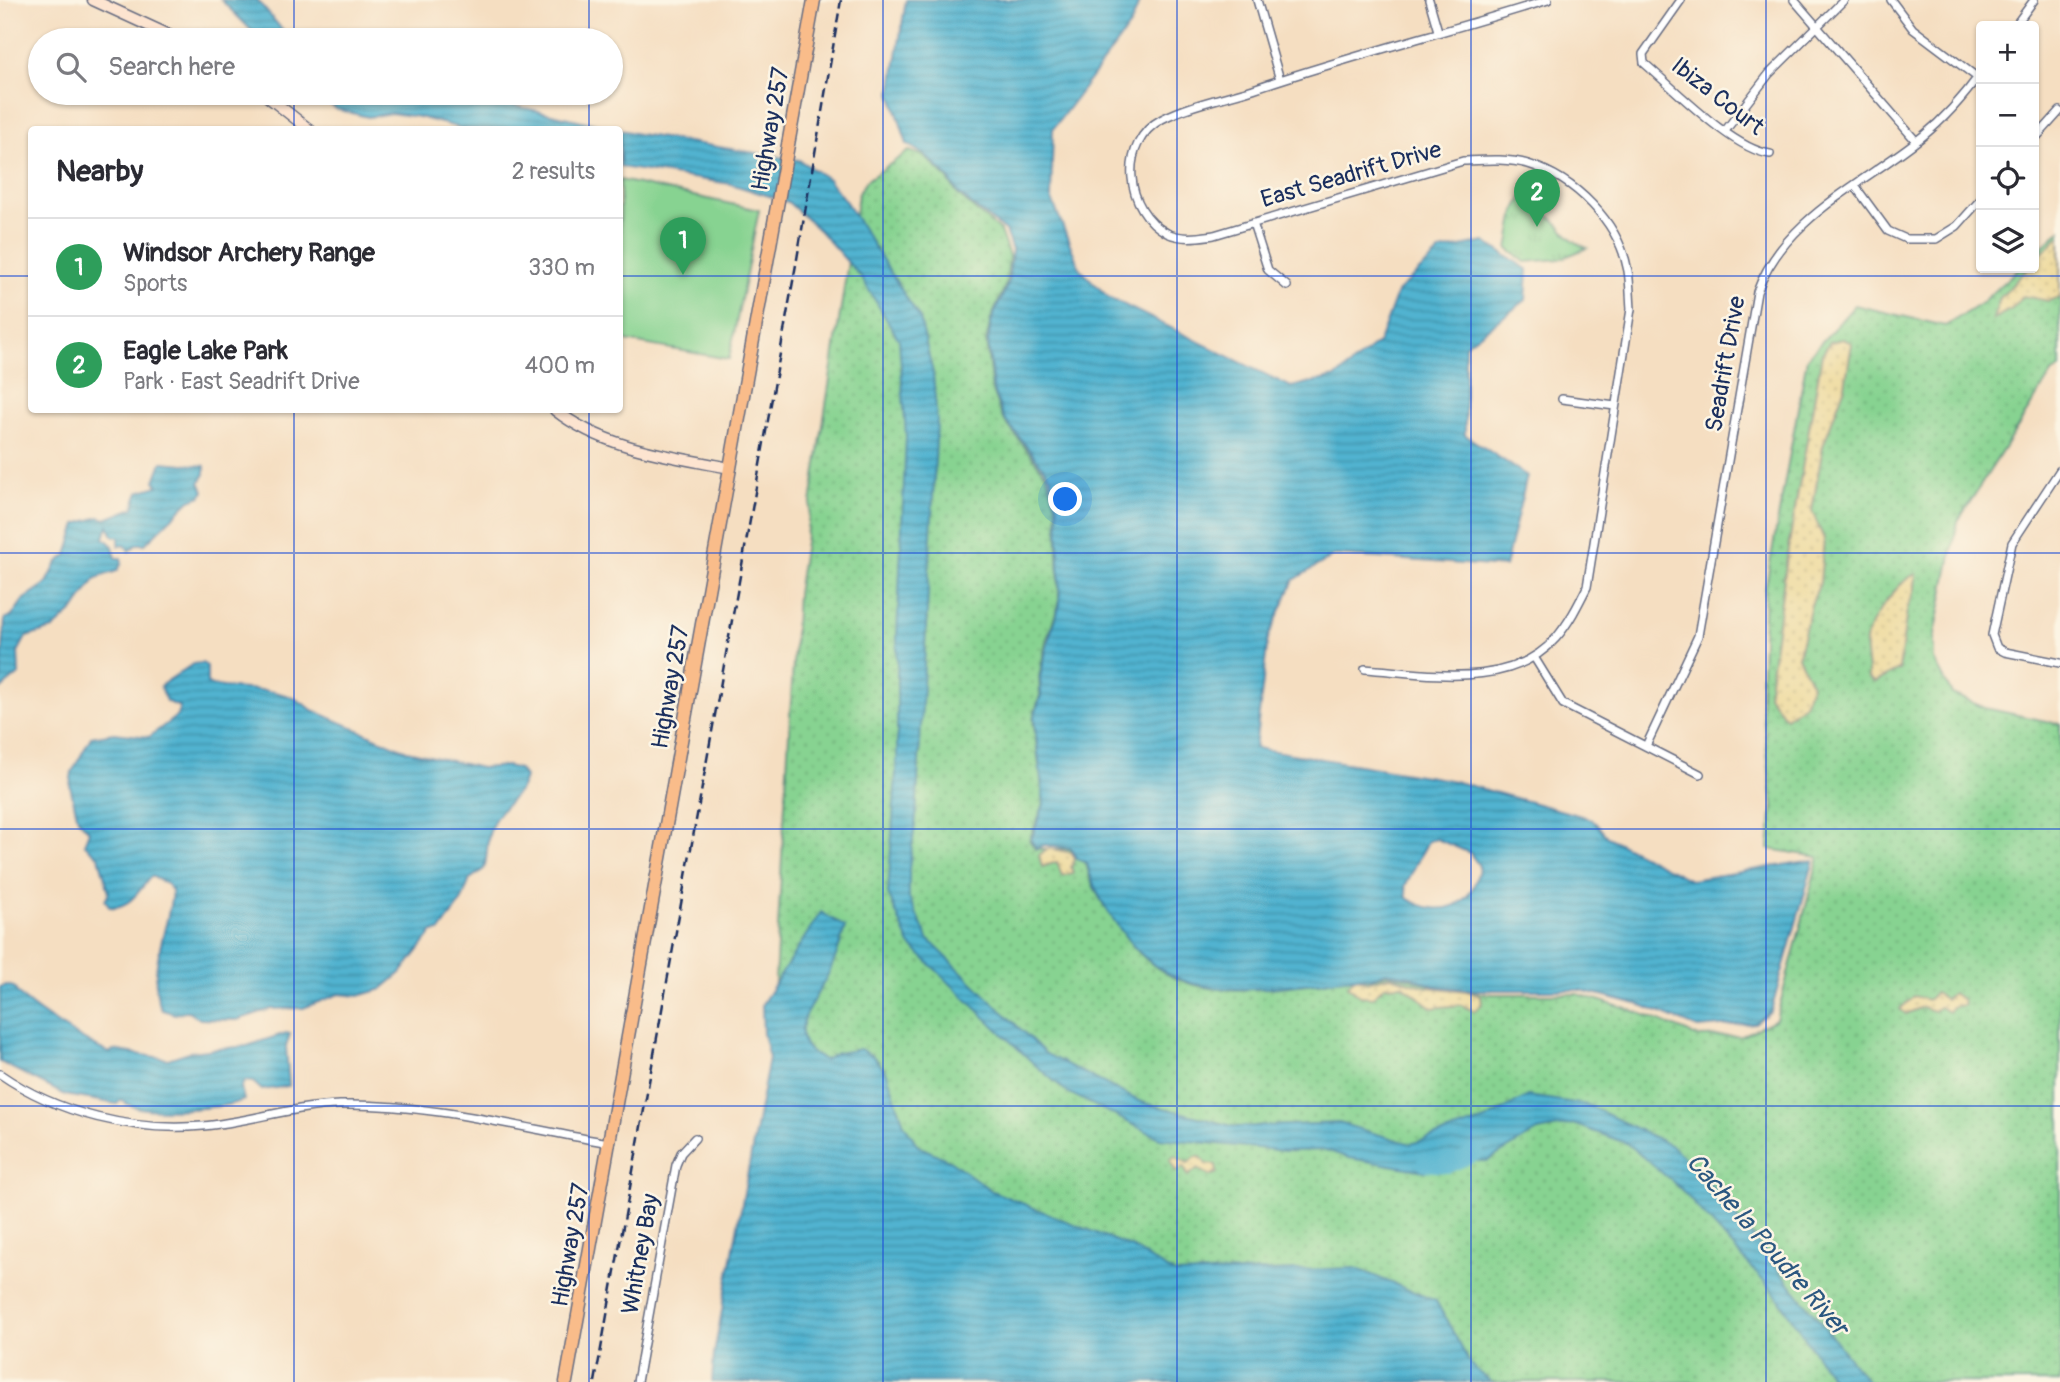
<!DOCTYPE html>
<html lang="en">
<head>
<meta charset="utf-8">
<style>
  body { margin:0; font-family:Pangolin,sans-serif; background:#f2f2f3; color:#2b2b33 }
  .controls { position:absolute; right:21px; top:21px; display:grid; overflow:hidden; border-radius:7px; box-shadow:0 2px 5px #0004 }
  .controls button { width:63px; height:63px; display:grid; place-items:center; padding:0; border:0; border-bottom:2px solid #e1e1e2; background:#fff; color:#2b2b33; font:35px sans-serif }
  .you { position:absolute; left:1066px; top:500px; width:24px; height:24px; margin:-18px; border:5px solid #fff; border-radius:50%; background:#1a73e8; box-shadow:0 0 0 10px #1a73e833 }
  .badge { display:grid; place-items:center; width:46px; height:46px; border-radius:50%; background:#b5179e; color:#fff; font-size:23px; font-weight:700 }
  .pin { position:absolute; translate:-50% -58px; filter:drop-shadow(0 2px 4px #0008) }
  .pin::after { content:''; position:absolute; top:37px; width:24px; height:21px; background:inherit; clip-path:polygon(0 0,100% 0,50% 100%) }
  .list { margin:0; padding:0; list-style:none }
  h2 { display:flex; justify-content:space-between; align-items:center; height:91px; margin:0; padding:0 28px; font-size:30px }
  h2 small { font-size:23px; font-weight:400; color:#7c7c81 }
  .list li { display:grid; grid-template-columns:46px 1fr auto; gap:21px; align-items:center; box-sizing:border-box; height:98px; padding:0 28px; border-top:2px solid #e1e1e2 }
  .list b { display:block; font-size:26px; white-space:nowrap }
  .list p { margin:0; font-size:23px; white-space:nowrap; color:#7c7c81 }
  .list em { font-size:23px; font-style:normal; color:#7c7c81 }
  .icon { flex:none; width:38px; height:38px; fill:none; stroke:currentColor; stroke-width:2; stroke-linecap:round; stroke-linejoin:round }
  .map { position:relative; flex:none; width:2060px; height:1382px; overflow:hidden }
  .search { position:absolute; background:#fff; box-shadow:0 2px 5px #0004; left:28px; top:28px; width:595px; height:77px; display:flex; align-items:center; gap:18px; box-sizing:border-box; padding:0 24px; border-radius:38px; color:#7c7c81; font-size:26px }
  .panel { position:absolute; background:#fff; box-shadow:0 2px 5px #0004; left:28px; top:126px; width:595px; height:287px; border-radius:7px }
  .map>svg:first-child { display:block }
</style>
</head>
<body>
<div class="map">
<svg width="2060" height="1382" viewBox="0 0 2060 1382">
  <defs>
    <pattern id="grass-dots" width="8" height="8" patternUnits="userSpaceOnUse" patternTransform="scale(1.75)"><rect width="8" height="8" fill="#87d391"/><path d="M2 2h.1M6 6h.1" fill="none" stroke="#74b57f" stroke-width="1.8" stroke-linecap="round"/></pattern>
    <pattern id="sand-dots" width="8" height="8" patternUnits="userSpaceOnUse" patternTransform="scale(1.75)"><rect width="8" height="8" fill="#eeda9e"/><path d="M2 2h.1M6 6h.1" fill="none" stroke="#ccbb8a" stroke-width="1.8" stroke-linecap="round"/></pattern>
    <pattern id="park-tufts" width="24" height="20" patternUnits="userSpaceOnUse" patternTransform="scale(1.75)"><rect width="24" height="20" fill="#87d391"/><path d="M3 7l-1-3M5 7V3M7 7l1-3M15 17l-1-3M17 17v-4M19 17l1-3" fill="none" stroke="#74b57f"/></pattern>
    <pattern id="water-rules" width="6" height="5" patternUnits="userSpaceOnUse" patternTransform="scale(1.75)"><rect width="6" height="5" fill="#51b3d0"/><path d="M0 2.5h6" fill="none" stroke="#4292ac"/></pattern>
  </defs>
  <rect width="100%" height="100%" fill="#fcf5e5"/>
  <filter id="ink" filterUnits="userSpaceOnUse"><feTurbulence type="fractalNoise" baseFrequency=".0143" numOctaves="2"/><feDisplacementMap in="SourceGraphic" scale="14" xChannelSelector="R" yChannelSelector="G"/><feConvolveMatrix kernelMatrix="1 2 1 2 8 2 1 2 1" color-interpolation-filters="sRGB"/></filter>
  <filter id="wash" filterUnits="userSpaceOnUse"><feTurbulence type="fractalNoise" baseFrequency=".00686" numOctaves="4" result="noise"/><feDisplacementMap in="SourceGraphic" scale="28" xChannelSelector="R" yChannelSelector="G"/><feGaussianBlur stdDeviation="1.57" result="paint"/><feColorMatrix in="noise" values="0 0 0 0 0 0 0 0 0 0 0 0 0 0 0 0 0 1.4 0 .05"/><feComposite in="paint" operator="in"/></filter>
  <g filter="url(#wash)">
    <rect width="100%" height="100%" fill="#f5dec1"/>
    <!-- grass -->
    <path fill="url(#grass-dots)" stroke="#518178" stroke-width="2" d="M909,151L924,156L946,177L958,195L1000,231L1009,256L1006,284L991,319L986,341L992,391L1003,419L1047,476L1057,509L1059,604L1046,641L1039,677L1040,695L1033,718L1044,804L1029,840L1035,849H1070L1076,858L1086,863C1091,889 1105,907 1120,929C1169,1004 1237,992 1316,983C1333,981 1352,976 1369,979L1387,974L1410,978L1434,987L1488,994H1578L1640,1013L1699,1037L1742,1036L1776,1019L1819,857L1769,849L1773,805L1761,697L1765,591L1807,358L1855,305L1945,326L1980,304L2019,268H2034V254L2060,230V369L2051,374L1958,521L1934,639V660L1952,694L1985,708L2060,724V1382H1465L1172,1292L884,1152L772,1032L797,594L846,275L858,194L866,181Z"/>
    <!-- sand -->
    <path fill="url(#sand-dots)" stroke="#84847e" stroke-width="2" d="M2060,235V297L2048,301L2023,296L2012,309L1993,319L2000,298L2028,268H2034V261Z
      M1843,339L1852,343L1845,386L1823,446L1812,511L1824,539L1820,583L1811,605L1798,657L1812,685L1804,704L1786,718L1768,695L1788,549L1822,354L1830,342Z
      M1916,574L1915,589L1907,610L1899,670L1875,682L1868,678C1869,665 1864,654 1866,640C1869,621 1899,580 1916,574Z
      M1049,848L1072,853L1075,859L1071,867L1073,873L1062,876L1057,862L1042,867L1039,855Z
      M1391,976L1426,987L1467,991L1481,996L1482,1004L1474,1011L1461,1005L1432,1008L1403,985L1384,986L1373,997L1360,996L1348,986L1355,977L1366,982Z
      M1935,993L1945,999L1952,993L1963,1000L1964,1005L1952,1007L1948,1012L1940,1007L1933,1011L1922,1007L1906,1014L1900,1009L1914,996L1928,1000Z
      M1175,1156L1188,1163L1195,1157H1201L1206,1164L1216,1165L1217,1173L1209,1176L1198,1168L1188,1176L1184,1167L1176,1172L1170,1160Z"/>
    <!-- park -->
    <path fill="url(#park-tufts)" stroke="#518178" stroke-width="2" d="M1524,195C1533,207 1546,211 1556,222C1567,233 1571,242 1587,248L1560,259L1525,262L1508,249L1515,211Z"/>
    <!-- pitch -->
    <path fill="#87d391" stroke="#518178" stroke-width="2" d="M620,180L759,210L729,359L620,340Z"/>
    <!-- water -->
    <path fill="url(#water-rules)" stroke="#367197" stroke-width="2" fill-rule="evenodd" d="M221,0H257L291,40H261Z
      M906,0H1140L1131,24L1053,129L1051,197L1080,269L1108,297L1291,387L1336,377L1379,342L1398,291L1441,251L1485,242L1528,270L1526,300L1465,345V435L1527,476L1505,567L1335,555L1294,580L1268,638L1255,748L1450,780L1592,819L1607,837L1690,880L1814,860L1771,1011L1755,1023L1698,1028L1644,1006L1581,990H1476L1434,986L1411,976L1386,972L1370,978C1354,976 1338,980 1322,982C1246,990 1174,1005 1123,933C1107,911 1093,890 1087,863L1077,858L1071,848L1045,845L1036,848L1031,840L1044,804L1034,718L1041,695L1040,677L1048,642L1060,604L1058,508L1050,476L1004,418L993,390L988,341L992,319L1008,284L1012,250L1005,231L959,194L947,176L925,155L907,144L891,93ZM1437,839L1470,853L1479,866C1475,907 1440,920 1407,898L1405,886L1428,841Z
      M316,93H456L469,95L638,134L799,160L828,179L846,202L920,319L933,373L937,422L916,818L909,868V898L928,939L1046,1054L1141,1102L1236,1127L1339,1123L1411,1144L1485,1120L1528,1096L1588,1105L1672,1146L1712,1186L1868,1382H1834L1777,1296L1679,1187L1626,1143L1573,1124L1538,1131L1487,1161H1456L1425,1171L1349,1158L1326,1150L1286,1151L1160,1138L1067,1092L1034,1064L910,945L888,894L897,757V636L906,436L899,340L861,277L820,231L788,202L731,184L620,167V130L464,129L419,117L391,113L368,117L336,109Z
      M162,462L205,466V474L200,482L204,491L201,496L190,500L145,544H137L129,551L125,545L119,546V537L113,536L108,525L104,538L113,546L116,558H121L122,563L117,571L96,578L74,610L53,629L26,637L18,652L19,674L0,690L5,618L11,617L24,599L47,583L57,563L67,555L77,524L99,517L106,519L134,508L138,492L158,486L155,481Z
      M202,663L207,666V684C244,694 280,682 312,710L407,751L481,768L507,766L518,769L525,777C521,796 502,805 494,821C485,837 489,852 484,869L470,879L462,900L440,931L433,932L401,973L382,989L359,996L339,994L303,1008L271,1009L237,1020L200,1019L188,1011L175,1014L162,1010C144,973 170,928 172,890L166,883L151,876C140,890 129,909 110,907L105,900L109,892L99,857L84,844L89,831L78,819L70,786L72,772L91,737L114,733L149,737L178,715L180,707L166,701L160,686L193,664Z
      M821,912L845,927C840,946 833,967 823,984C808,1010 783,1044 825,1060L837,1053L860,1049L874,1057L887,1073L904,1124L918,1146L951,1161L992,1191L1133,1248L1175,1274L1355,1268L1436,1301L1471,1365L1491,1382H712L714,1354L769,1058L763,1034L762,1004Z
      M6,985L14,987C18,1002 94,1048 110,1053L113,1050L168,1059L189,1052L247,1046L286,1033L290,1034L286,1047L289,1086L262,1090L253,1082L245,1081L241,1087L244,1100C224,1108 148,1115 130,1105C126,1104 124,1101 121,1100L117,1104L65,1095L0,1062V987Z"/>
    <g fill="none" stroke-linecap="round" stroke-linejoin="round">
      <!-- river -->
      <path stroke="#51b3d0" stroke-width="16" d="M1424,1163L1448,1165L1476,1153"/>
    </g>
  </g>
  <g filter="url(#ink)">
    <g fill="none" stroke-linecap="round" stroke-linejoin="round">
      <!-- street casing -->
      <g stroke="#676c81" stroke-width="10">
        <path id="street" d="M1257,0L1280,80
          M1429,0L1438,31
          M1681,0L1643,54L1644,63C1675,89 1732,149 1770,154
          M1794,0L1916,141
          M1891,0L1913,29L1978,78
          M2015,26L2034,0
          M1725,131L1769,74L1844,0
          M2034,140L2060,111
          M1855,186L1888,231L1906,239H1936L1957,226L1981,199
          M1253,223L1268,270L1287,286
          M1562,399L1615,406
          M2060,470L2012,543L1992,635L1997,648L2005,652L2060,663
          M1534,657L1563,704L1700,774
          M1365,669C1426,673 1510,691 1556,638C1569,623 1578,605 1587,587L1631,309C1630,296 1630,283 1628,271C1619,222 1575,178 1528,164C1507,158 1485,160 1463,161L1214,235C1199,237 1182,240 1167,233C1125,211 1117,143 1162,119C1189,105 1224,98 1253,89C1350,56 1450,31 1548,0
          M1646,746L1698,636L1757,292C1784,217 1864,184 1923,136C1944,119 1965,95 1981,73
          M0,1074C58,1114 133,1132 203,1126C249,1122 293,1106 340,1105C430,1103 521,1128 609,1143
          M637,1382L676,1165L681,1153L695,1138"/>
      </g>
      <!-- secondary casing -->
      <g stroke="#676c81" stroke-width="13">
        <path id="secondary" d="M93,0L180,40
          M263,93L310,130
          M555,410C605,449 669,456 730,468"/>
      </g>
      <!-- primary casing -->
      <g stroke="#676c81" stroke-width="15">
        <path id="primary" d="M566,1382L814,0"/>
      </g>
      <!-- street -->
      <use href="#street" stroke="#fff" stroke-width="7"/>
      <!-- secondary -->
      <use href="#secondary" stroke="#fde4d0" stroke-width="10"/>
      <!-- primary -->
      <use href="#primary" stroke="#f9bc8a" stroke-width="12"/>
      <!-- rail -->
      <path stroke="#1b2f5e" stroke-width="2.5" stroke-dasharray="10 5" stroke-linecap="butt" d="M595,1382L797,259L841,0"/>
    </g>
  </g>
  <!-- grid -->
  <path fill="none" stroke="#1d4ed8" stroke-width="2" stroke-opacity="0.55" d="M294,0V40M589,0V40M883,0V1382M1177,0V1382M1471,0V1382M1766,0V1382M294,93V130M589,93V130M0,276H32M620,276H2060M294,410V1382M589,410V1382M0,553H2060M0,829H2060M0,1106H2060"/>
  <g text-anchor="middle" stroke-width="5" stroke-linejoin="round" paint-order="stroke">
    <!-- street labels -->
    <g font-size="24" fill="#1b2f5e" stroke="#fcf5e5">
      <text transform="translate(1718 96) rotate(38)" y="8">Ibiza Court</text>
      <text transform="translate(770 129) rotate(-80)" y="8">Highway 257</text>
      <text transform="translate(1351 174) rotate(-16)" y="8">East Seadrift Drive</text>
      <text transform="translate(1725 364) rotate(-80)" y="8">Seadrift Drive</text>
      <text transform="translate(670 687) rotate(-80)" y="8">Highway 257</text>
      <text transform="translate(570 1245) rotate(-80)" y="8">Highway 257</text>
      <text transform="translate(640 1254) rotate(-80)" y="8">Whitney Bay</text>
    </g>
    <!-- water labels -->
    <g font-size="26" font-style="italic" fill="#2b5780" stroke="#fcf5e5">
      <text transform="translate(1768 1244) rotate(49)" y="9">Cache la Poudre River</text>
    </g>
  </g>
</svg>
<div class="controls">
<button>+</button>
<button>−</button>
<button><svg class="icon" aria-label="locate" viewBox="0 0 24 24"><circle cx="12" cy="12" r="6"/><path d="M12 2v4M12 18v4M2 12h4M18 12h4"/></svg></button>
<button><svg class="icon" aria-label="layers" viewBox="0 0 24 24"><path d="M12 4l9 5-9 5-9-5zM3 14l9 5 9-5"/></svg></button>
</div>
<div class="you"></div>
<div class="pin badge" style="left:683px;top:275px;background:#2e9e5b">1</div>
<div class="pin badge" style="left:1537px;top:227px;background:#2e9e5b">2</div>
<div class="search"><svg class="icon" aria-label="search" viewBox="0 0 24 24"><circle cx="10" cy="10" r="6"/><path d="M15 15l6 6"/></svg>Search here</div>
<section class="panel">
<h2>Nearby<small>2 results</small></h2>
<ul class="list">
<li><span class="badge" style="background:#2e9e5b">1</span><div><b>Windsor Archery Range</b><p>Sports</p></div><em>330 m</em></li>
<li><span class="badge" style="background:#2e9e5b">2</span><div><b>Eagle Lake Park</b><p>Park · East Seadrift Drive</p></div><em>400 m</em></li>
</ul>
</section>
</div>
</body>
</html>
